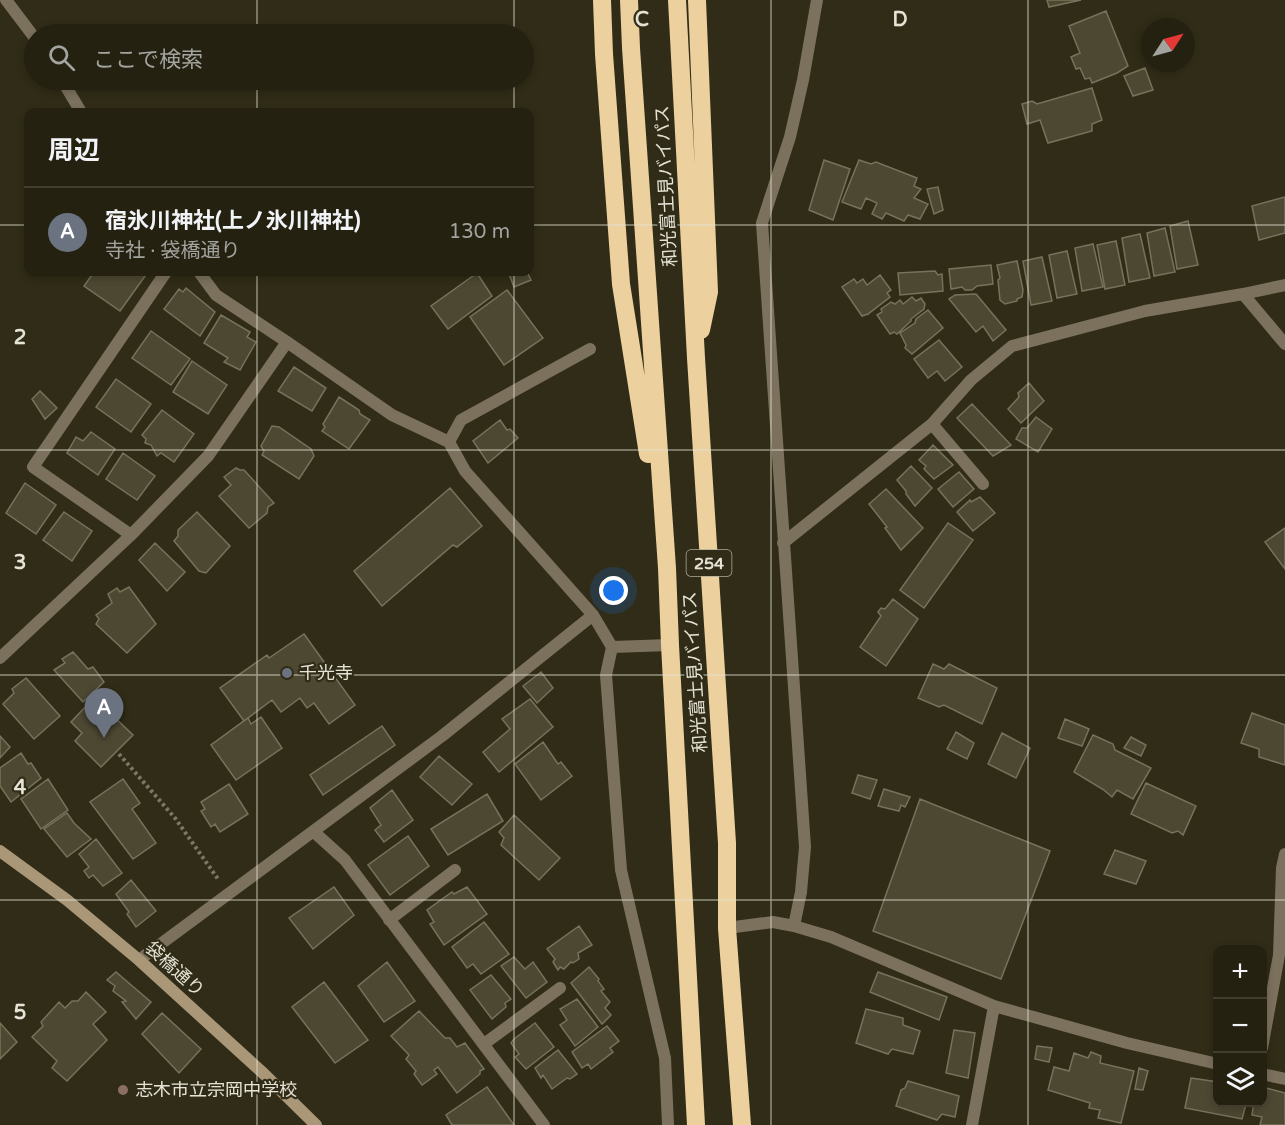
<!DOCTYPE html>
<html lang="ja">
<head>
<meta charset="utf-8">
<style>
  body { margin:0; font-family:"Varela Round","Noto Sans JP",sans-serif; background:#302e1f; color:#f1f3f6 }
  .controls { position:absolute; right:18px; bottom:18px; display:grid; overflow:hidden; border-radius:12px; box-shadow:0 3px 9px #0003 }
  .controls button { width:54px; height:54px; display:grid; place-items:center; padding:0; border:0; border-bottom:2px solid #413e31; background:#242111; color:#f1f3f6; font:30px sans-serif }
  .compass { position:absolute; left:1141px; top:18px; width:54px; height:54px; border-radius:50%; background:#242111; box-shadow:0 3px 9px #0003; rotate:54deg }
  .you { position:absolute; left:614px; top:591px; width:21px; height:21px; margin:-15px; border:4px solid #fff; border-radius:50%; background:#1a73e8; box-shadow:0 0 0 9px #1a73e833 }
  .badge { display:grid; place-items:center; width:39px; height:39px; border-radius:50%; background:#bca0f2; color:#fff; font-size:20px; font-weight:700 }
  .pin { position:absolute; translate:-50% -50px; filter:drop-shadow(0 2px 3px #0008) }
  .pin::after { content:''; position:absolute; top:32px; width:21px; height:18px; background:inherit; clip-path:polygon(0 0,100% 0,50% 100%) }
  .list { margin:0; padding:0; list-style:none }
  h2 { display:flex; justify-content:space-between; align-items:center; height:78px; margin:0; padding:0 24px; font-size:26px }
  h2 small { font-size:20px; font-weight:400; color:#a3a39f }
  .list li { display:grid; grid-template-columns:39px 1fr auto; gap:18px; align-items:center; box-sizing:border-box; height:90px; padding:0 24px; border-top:2px solid #413e31 }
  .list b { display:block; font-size:22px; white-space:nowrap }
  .list p { margin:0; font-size:20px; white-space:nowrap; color:#a3a39f }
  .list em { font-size:20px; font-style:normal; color:#a3a39f }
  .icon { flex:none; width:33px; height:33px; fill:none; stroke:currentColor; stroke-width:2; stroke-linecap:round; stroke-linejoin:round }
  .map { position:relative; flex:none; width:1285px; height:1125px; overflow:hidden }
  .search { position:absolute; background:#242111; box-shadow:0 3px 9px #0003; left:24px; top:24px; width:510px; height:66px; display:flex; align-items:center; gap:15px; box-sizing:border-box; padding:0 21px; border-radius:33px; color:#a3a39f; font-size:22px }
  .panel { position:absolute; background:#242111; box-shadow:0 3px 9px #0003; left:24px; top:108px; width:510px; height:168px; border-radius:12px }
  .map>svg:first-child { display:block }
</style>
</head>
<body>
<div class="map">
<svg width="1285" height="1125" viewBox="0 0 1285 1125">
  <rect width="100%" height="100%" fill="#302c17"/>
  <!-- building -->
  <path fill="#4d4832" stroke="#77725a" stroke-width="1.5" d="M1047,0H1081L1049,7Z
    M1106,11L1128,66L1117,73L1092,83L1090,78L1085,79L1080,68L1076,69L1071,57L1080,53L1069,26Z
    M1145,68L1153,90L1133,96L1124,76Z
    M1092,88L1102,120L1092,124V131L1048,143L1040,120L1027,124L1022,104L1032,101L1037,104Z
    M824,160L850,169L833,220L809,210Z
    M859,160L871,164L876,162L917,178L914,186L921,189L914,198L928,204L920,219L908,215L904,221L886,213L882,219L872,214L877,203L866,198L861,209L842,202Z
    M938,187L943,210L934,214L927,189Z
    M1285,197V233L1259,240L1252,206Z
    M1188,221L1198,265L1177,269L1170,226Z
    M1165,228L1175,272L1154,276L1147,233Z
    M1140,234L1150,278L1129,282L1122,238Z
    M1116,241L1125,285L1105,289L1097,245Z
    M1093,244L1103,287L1082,291L1075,248Z
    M1067,251L1077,294L1057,298L1049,255Z
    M1042,257L1052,301L1031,305L1023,261Z
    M1017,261L1023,290L1022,297L1017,299V301L1005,304L1000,300L998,280L1000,278L997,265Z
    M991,265L993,284L977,286L972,290H965L962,287L951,289L949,269Z
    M935,271L938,275L942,274L943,291L900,295L898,273Z
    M94,272H148L120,311L84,286Z
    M515,272H527L531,280L514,287L509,274Z
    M477,273L492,296L448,329L431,306Z
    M880,275L891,290L887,293L890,297L868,314L862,316L842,287L854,279L857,283L863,279L867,285Z
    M186,288L215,312L200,336L164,309L179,289L183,292Z
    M507,290L543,338L504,365L470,317Z
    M976,294L1006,330L993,341L983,326L976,332L949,299L955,295Z
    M912,297L916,301L921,298L925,304L924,309L911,319V321L897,334L894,332L890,334L877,315L882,312L881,309L891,302L895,304L900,300L903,304Z
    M928,310L943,328L912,354L905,348L906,345L900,333L915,323L916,319Z
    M221,315L250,332L247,337L256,342L240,370L224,362L228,358L204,343Z
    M151,331L190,359L171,385L132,358Z
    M939,340L962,367L945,381L937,371L928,378L914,359Z
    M192,361L227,385L208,414L173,392Z
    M294,367L326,388L312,411L278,391Z
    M116,379L151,404L131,432L96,407Z
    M1029,383L1044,401L1021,423L1008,409L1019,397L1018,393Z
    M40,391L57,408L45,419L32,399Z
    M339,397L359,410L360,414L370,420L349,449L322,431L325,427L323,424Z
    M972,404L1011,445L993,456L957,418Z
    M162,410L194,434L174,462L161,453L157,456L151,445L145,443L146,439L142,435Z
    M1036,417L1052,429L1038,452L1016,439L1022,428H1027Z
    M500,420L507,430L510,429L518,438L488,463L473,441Z
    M272,426L279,427L311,449L314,456L299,479L262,455L264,451L261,446Z
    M91,432L115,449L98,475L67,453L76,437L83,441Z
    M933,445L953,465L934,479L924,469L926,466L919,460Z
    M123,453L155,476L137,500L106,479Z
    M911,466L932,488L915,506L906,494V491L897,480Z
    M236,468L240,470H244L274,503L268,507L267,513L249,528L219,496L231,485L224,477Z
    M959,472L974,489L953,507L938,489Z
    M25,483L56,505L36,534L6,513Z
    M450,488L482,526L457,547L453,545L382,606L354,571Z
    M886,489L923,528L901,550L885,528L887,527L869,504Z
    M980,497L995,513L973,531L957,512L970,500L971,502Z
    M64,512L92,531L72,561L43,540Z
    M197,512L230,546L206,573L199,571L174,541L178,536V530Z
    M948,523L973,540L924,608L900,590Z
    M1285,528V569L1265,542Z
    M155,543L185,572L167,591L139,560Z
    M129,587L156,624L127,653L96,624L99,619L96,615L112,603L108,594L117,588L120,592Z
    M893,599L918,619L886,666L860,647L881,616L878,612L881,608L885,609Z
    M304,634L355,705L329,724L314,703L307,708L300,698L281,712L272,700L244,721L220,688L267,655L269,658Z
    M73,652L88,669L93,667L104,682L83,702L54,670L65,663L62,659Z
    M933,664L944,669L949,664L997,688L982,724L944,705L939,707L918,698Z
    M541,672L553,688L537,703L523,686Z
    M26,678L60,716L34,739L3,704L14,693L12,689Z
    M530,699L553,727L499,772L483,752L510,729L502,719Z
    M87,705L99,717L106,709L133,735L101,767L75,741L82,733L71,722Z
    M1252,713L1285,725V765L1259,757V749L1241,743Z
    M261,717L282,748L236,780L211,745L248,718L251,724Z
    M1065,719L1089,729L1082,746L1058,738Z
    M382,726L395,745L323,795L310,775Z
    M956,732L974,743L967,759L947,749Z
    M1002,733L1030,748L1016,778L988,764Z
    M1093,735L1113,744L1115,750L1151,768L1133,799L1117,790L1112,797L1105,791L1104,790L1074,772Z
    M0,736L10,747L0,758Z
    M1131,737L1146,745L1141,756L1124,748Z
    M543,742L558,764L561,762L572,776L541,800L515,764Z
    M21,753L28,764L31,763L41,778L11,802L0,786V768Z
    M439,756L472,784L452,805L420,777Z
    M858,775L877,780L870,799L852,793Z
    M48,779L68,810L41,829L21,799Z
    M123,779L140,803L132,809L156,843L133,859L90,802Z
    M1146,783L1196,806L1183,835L1178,831L1172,833L1131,814Z
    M229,784L248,814L220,832L215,824L211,827L201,811L205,809L201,802Z
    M884,789L910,797L905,807L901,805L899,811L878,806Z
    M392,790L413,820L384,842L375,830L381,825L370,808Z
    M487,794L503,821L448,855L431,829Z
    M920,799L1050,851L1001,979L873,931Z
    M67,813L74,823L91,839L67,857L44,829Z
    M514,815L560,858L539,880L501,845L504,838L499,832Z
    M408,836L429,866L390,895L368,865Z
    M96,839L122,873L103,886L93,875L89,878L84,871L89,867L79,854Z
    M1115,850L1146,861L1136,884L1104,874Z
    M131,880L156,911L136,927L127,914L129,912L116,894Z
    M334,887L354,915L313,949L289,918Z
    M467,887L487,914L444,945L430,924L434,922L427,910L452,892L454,894Z
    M484,922L509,954L481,974L473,964L467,968L452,947Z
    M579,926L592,945L578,953L579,959L573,963L571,962L564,969L560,967L558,970L553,962L555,959L547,949Z
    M514,957L525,969L533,962L547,982L526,998L501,966Z
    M387,962L415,1001L384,1022L358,986Z
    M589,967L599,979L598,981L604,989L601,991L610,1002L605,1008L611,1015L602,1024L571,983Z
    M116,972L151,1002L136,1019L122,1002L126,1001L113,991L115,986L107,980Z
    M878,972L947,997L939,1020L870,992Z
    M491,975L511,999L505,1003L506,1007L492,1019L470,990Z
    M324,982L368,1040L335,1063L292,1007Z
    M86,992L106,1012L93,1024L107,1040L67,1081L52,1068L57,1061L32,1037L43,1026L41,1022L59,1002L65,1008L72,1001H78Z
    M577,999L598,1027L575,1046L560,1025L567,1020L560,1009Z
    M866,1009L903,1018V1025L920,1031L913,1054L892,1049L888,1054L856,1043Z
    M419,1011L445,1038H450L457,1047L465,1043L484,1069L480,1071V1074L457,1093L438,1067L434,1070L437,1074L422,1085L414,1074L416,1071L406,1059L409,1055L391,1036Z
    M162,1013L201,1049L179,1073L142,1034Z
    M0,1023L17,1042L0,1059Z
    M535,1023L554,1047L526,1069L515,1057L519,1054L511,1043L514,1039Z
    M607,1026L619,1041L610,1048L613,1052L591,1069L588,1064L582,1068L572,1052Z
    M954,1030L975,1033L968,1078L946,1073Z
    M1037,1046L1052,1048L1049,1062L1035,1059Z
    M558,1050L577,1074L570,1079L567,1078L552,1089L543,1075L541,1078L535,1068Z
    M1091,1052L1101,1056L1100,1063L1134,1071L1121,1123L1098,1118L1100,1110L1089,1108L1090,1103L1048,1090L1054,1067L1069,1071L1074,1053L1088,1058Z
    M1139,1068L1148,1071L1143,1090L1135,1089Z
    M1191,1078L1218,1082V1102H1243L1246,1104L1242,1119L1185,1108Z
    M908,1081L959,1096L955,1117L942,1114L937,1120L896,1106L901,1090L905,1088Z
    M487,1087L514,1125H452L446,1115Z
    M1262,1087L1285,1093V1125H1260L1262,1117L1252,1115L1254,1102H1262Z"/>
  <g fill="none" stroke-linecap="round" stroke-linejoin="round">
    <!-- path -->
    <path stroke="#7c7866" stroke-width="4" stroke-dasharray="3 3" stroke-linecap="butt" d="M119,754L175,818L218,879"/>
    <!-- lane -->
    <path stroke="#7c715d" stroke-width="12" d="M932,424L983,484
      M389,920L455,870"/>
    <!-- street -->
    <path stroke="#7c715d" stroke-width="12" d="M6,0L34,37
      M62,80L81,112
      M199,272L216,295L287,342L392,415L449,442
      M1243,294L1285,344
      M590,349L461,420L449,442L465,471L593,615L612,647L670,645
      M131,535L33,467L166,272
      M783,543L932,424L971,380L1012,346L1145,311L1243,294L1285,285
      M612,647L606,675L621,870L665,1058L668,1125
      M0,658L131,535L208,456L287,342
      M314,832L345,860L544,1125
      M794,926L801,892L805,847L762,223L790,137L803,80L817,0
      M727,928L773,922L794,926L831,937L994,1006L1127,1043L1218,1064
      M139,960L442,736L593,615
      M484,1044L560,988
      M1262,1048L1279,955L1282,868L1285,854
      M1262,1074L1285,1079
      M972,1125L994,1006"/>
    <!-- secondary -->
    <path stroke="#a99777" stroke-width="12" d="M0,851L67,900L139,960L264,1074L316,1125"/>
    <!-- highway -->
    <path stroke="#ecd09e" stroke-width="18" d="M602,0L604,54L621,284L648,454
      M629,0L631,48L667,568L670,645L696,1125
      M677,0L696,358L727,843V928L742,1125
      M697,0L709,292L701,330"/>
  </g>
  <!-- grid -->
  <path fill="none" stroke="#e5e3d5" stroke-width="1.5" stroke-opacity="0.55" d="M257,0V34M514,0V34M771,0V1125M1028,0V1125M257,80V112M514,80V112M0,225H28M530,225H1285M257,272V1125M514,272V1125M0,450H1285M0,675H1285M0,900H1285"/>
  <!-- markers -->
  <circle fill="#6b7280" stroke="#302c17" stroke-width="2" cx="287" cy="673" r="6"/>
  <circle fill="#8d6e63" stroke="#302c17" stroke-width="2" cx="123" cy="1090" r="6"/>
  <g text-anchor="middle" stroke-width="4.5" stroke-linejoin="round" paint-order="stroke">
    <!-- shield labels -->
    <rect fill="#302c17" stroke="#afac9c" stroke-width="1.5" x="686.5" y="550" width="45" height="26" rx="4.5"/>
    <g font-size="16" font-weight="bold" fill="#e5e3d5">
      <text x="709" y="569">254</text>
    </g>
    <!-- street labels -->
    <g font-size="18" fill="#e5e3d5" stroke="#302c17">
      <text transform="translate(666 186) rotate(-93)" y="6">和光富士見バイパス</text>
      <text transform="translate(695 672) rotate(-94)" y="6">和光富士見バイパス</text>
      <text transform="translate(175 969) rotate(42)" y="6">袋橋通り</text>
    </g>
    <!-- poi labels -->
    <g font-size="18" fill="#e5e3d5" stroke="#302c17" text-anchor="start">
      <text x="299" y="679">千光寺</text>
      <text x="135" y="1096">志木市立宗岡中学校</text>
    </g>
  </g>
  <g font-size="20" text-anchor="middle" font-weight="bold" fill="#e5e3d5" stroke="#302c17" stroke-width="4.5" stroke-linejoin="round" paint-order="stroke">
    <text x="642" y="26">C</text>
    <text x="900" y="26">D</text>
    <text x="20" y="344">2</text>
    <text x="20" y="569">3</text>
    <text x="20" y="794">4</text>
    <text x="20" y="1019">5</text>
  </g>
</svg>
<div class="controls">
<button>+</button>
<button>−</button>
<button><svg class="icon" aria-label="layers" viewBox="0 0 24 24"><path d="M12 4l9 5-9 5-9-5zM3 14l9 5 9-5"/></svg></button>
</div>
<svg class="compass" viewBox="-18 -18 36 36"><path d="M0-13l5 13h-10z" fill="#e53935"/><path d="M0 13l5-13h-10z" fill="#a3a39f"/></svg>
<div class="you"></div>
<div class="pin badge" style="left:104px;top:738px;background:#6b7280">A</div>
<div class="search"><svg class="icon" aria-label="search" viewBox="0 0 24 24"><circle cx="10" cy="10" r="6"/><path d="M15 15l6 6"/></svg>ここで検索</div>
<section class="panel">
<h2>周辺<small></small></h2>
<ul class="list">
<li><span class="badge" style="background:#6b7280">A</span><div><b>宿氷川神社(上ノ氷川神社)</b><p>寺社 · 袋橋通り</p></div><em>130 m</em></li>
</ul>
</section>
</div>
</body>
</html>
